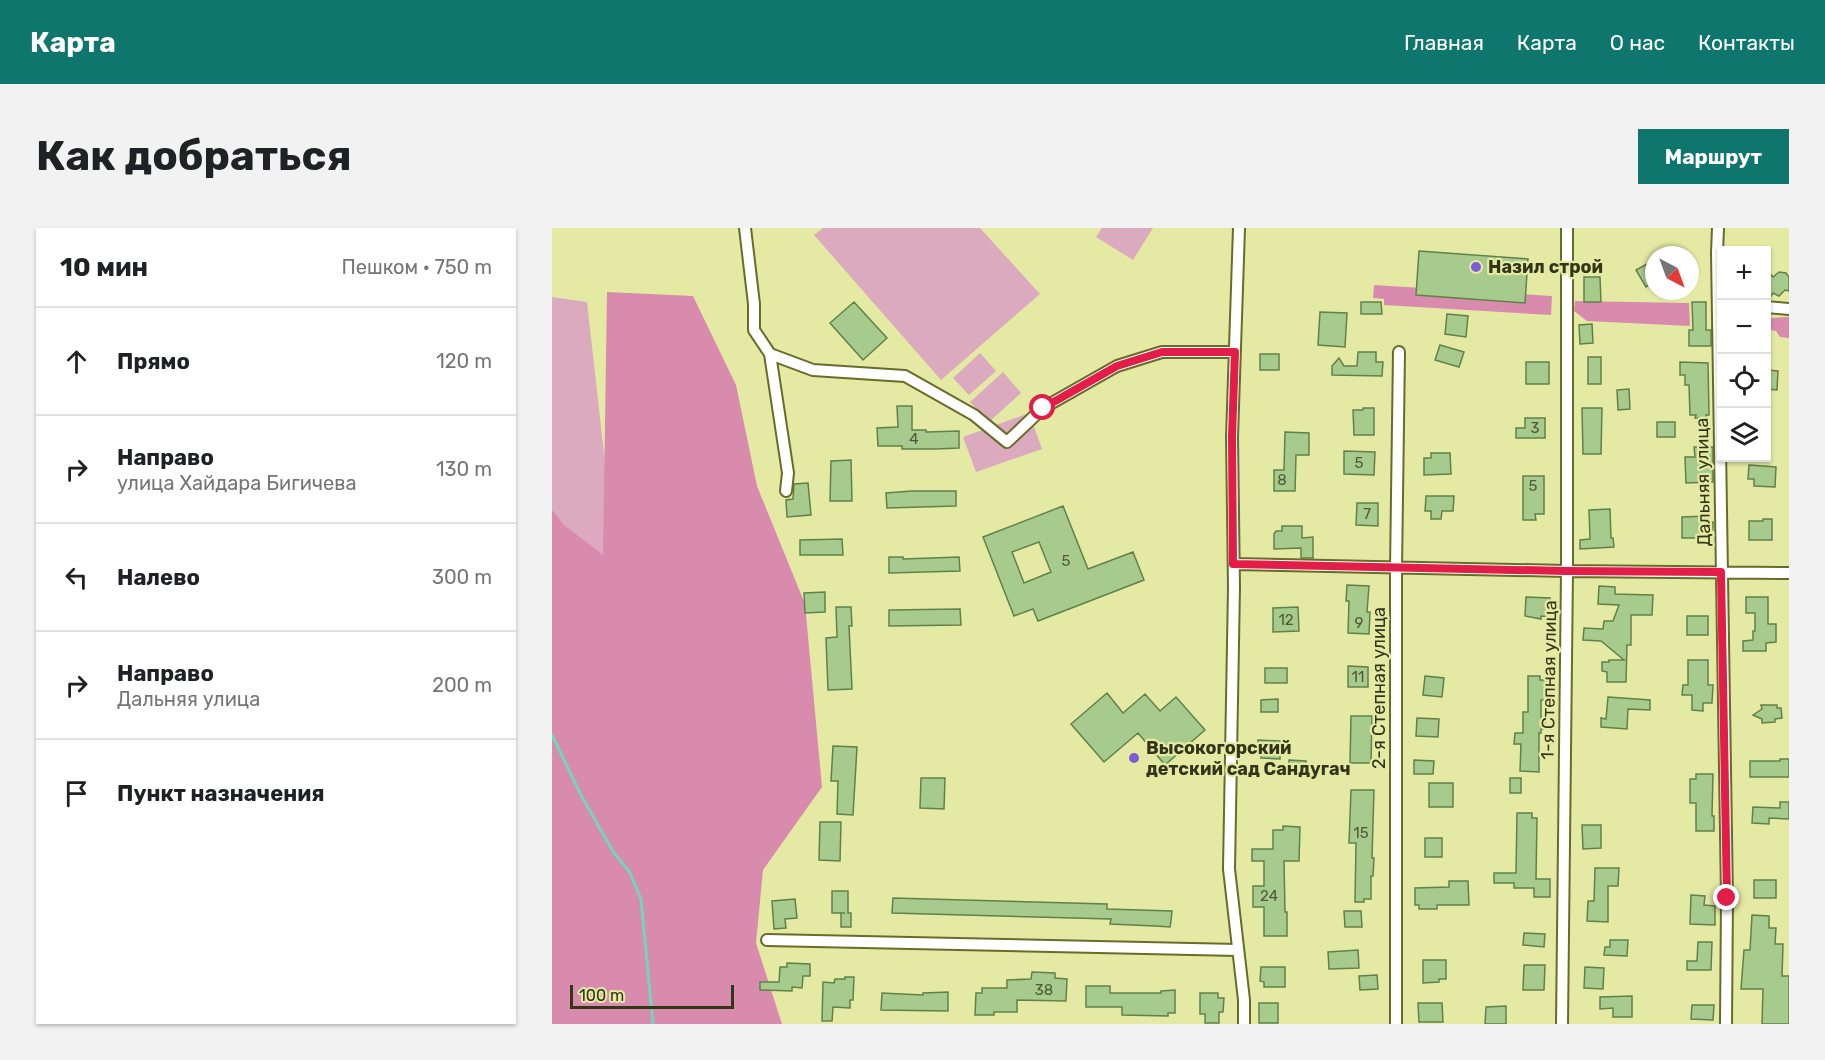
<!DOCTYPE html>
<html lang="ru">
<head>
<meta charset="utf-8">
<style>
  body { margin:0; font-family:Rubik,sans-serif; background:#f2f2f2; color:#202124 }
  .controls { position:absolute; right:18px; top:18px; display:grid; overflow:hidden; border-radius:0px; box-shadow:0 2px 4px #0004 }
  .controls button { width:54px; height:54px; display:grid; place-items:center; padding:0; border:0; border-bottom:2px solid #e0e0e0; background:#fff; color:#202124; font:30px sans-serif }
  .compass { position:absolute; left:1093px; top:18px; width:54px; height:54px; border-radius:50%; background:#fff; box-shadow:0 2px 4px #0004; rotate:139deg }
  .scale { position:absolute; left:18px; bottom:15px; width:164px; box-sizing:border-box; padding-left:6px; border:3px solid #333519; border-top:0; font-size:16px; line-height:21px; white-space:nowrap; color:#333519; -webkit-text-stroke:4px #e4eaa4; paint-order:stroke }
  .stop { position:absolute; width:18px; height:18px; margin:-14px; border:4px solid #e11d48; border-radius:50%; background:#fff }
  .stop.end { background:#e11d48; border-color:#fff; box-shadow:0 2px 6px #0008 }
  .list { margin:0; padding:0; list-style:none }
  h2 { display:flex; justify-content:space-between; align-items:center; height:78px; margin:0; padding:0 24px; font-size:26px }
  h2 small { font-size:20px; font-weight:400; color:#757577 }
  .list li { display:grid; grid-template-columns:39px 1fr auto; gap:18px; align-items:center; box-sizing:border-box; height:108px; padding:0 24px; border-top:2px solid #e0e0e0 }
  .list b { display:block; font-size:22px; white-space:nowrap }
  .list p { margin:0; font-size:20px; white-space:nowrap; color:#757577 }
  .list em { font-size:20px; font-style:normal; color:#757577 }
  .icon { flex:none; width:33px; height:33px; fill:none; stroke:currentColor; stroke-width:2; stroke-linecap:round; stroke-linejoin:round }
  .map { position:relative; flex:none; width:1237px; height:796px; overflow:hidden; border-radius:0px }
  header { display:flex; align-items:center; gap:36px; box-sizing:border-box; height:84px; padding:0 30px; background:#0f766e; color:#fff }
  header strong { font-size:28px }
  nav { display:flex; gap:33px; margin-inline-start:auto; font-size:21px }
  .intro { display:flex; align-items:center; justify-content:space-between; box-sizing:border-box; height:144px; padding:0 36px }
  h1 { margin:0; font-size:42px }
  .button { padding:15px 27px; border-radius:0px; background:#0f766e; color:#fff; font-size:21px; font-weight:700 }
  main { display:flex; gap:36px; padding:0 36px }
  aside { flex:1; background:#fff; border-radius:0px; box-shadow:0 2px 4px #0004 }
  .map>svg:first-child { display:block }
</style>
</head>
<body>
<header>
<strong>Карта</strong>
<nav><a>Главная</a><a>Карта</a><a>О нас</a><a>Контакты</a></nav>
</header>
<div class="intro"><h1>Как добраться</h1><a class="button">Маршрут</a></div>
<main>
<aside>
<h2>10 мин<small>Пешком · 750 m</small></h2>
<ul class="list">
<li><svg class="icon" aria-label="ahead" viewBox="0 0 24 24"><path d="M12 20V5M6 11l6-6 6 6"/></svg><div><b>Прямо</b></div><em>120 m</em></li>
<li><svg class="icon" aria-label="right" viewBox="0 0 24 24"><path d="M7 20v-9h11M14 6l5 5-5 5"/></svg><div><b>Направо</b><p>улица Хайдара Бигичева</p></div><em>130 m</em></li>
<li><svg class="icon" aria-label="left" viewBox="0 0 24 24"><path d="M17 20v-9H6M10 6l-5 5 5 5"/></svg><div><b>Налево</b></div><em>300 m</em></li>
<li><svg class="icon" aria-label="right" viewBox="0 0 24 24"><path d="M7 20v-9h11M14 6l5 5-5 5"/></svg><div><b>Направо</b><p>Дальняя улица</p></div><em>200 m</em></li>
<li><svg class="icon" aria-label="arrive" viewBox="0 0 24 24"><path d="M6 21V4h12l-3 4 3 4H6"/></svg><div><b>Пункт назначения</b></div></li>
</ul>
</aside>
<div class="map">
<svg width="1237" height="796" viewBox="0 0 1237 796">
  <rect width="100%" height="100%" fill="#e4eaa4"/>
  <!-- green -->
  <path fill="#dbaabe" d="M271,0H428L488,66L389,152L262,7Z
    M550,0H601L581,32L544,9Z
    M0,69L35,74L70,386L0,311Z
    M428,125L444,143L417,167L401,150Z
    M451,144L469,165L437,194L418,174Z
    M477,185L490,221L424,244L411,209Z"/>
  <!-- forest -->
  <path fill="#d88bad" d="M822,57L1000,68L999,87L832,77V71L821,70Z
    M55,64L141,68L184,157L205,258L253,376L270,559L211,642L204,715L230,796H0V282L12,297L51,327Z
    M1023,73L1137,75L1138,98L1035,93L1022,83Z
    M1237,89V110L1228,109L1224,103L1219,102L1215,108V90Z"/>
  <g fill="none" stroke-linecap="round" stroke-linejoin="round">
    <!-- stream -->
    <path stroke="#74d6b9" stroke-width="3" d="M0,507L30,569L62,625L77,643L89,671L101,796"/>
  </g>
  <!-- building -->
  <path fill="#a7ca8d" stroke="#628148" stroke-width="1.5" fill-rule="evenodd" d="M867,23L976,31L973,75L864,67Z
    M1095,36L1102,48V54L1094,59L1084,42Z
    M1215,42L1221,49L1227,44L1234,45L1237,49V63L1233,62L1227,68L1221,65L1217,72H1215Z
    M1032,49H1048L1049,74H1032Z
    M302,74L335,110L311,132L278,95Z
    M809,74H829L830,86H809Z
    M1140,74H1154V102H1159V118H1137V102H1141Z
    M768,84L795,85L793,119L766,117Z
    M895,86L916,88L914,109L893,106Z
    M1040,96L1041,115L1028,116L1027,97Z
    M888,117L912,124L907,139L883,132Z
    M806,124H824V134H831L830,148L780,147V138L787,130L792,138H805Z
    M708,126H727V142H708Z
    M1036,129H1049V156H1036Z
    M974,134H997V156H974Z
    M1128,134L1156,135L1157,187H1154V190H1143L1144,187H1138L1137,157H1133V147H1128Z
    M1215,142L1226,143L1225,162L1215,161Z
    M1077,161L1078,181L1066,182L1065,162Z
    M345,178H360V202H374V204L407,203V220L384,221H350V218H326L325,200L346,199Z
    M811,180H822V207H802L801,182H811Z
    M1030,180H1050L1049,226H1031Z
    M973,190H993V210H964V200H973Z
    M1105,194H1123V209H1105Z
    M733,204L757,205V227H744L743,263H722V242H732Z
    M1142,219H1161V254L1134,255L1133,229H1143Z
    M792,223L823,224L822,247L792,246Z
    M879,225H898L899,246L872,247V230H879Z
    M299,232L300,273H278L279,233Z
    M1197,237L1224,239L1223,259L1202,258V251H1196Z
    M971,248H992V286H983L984,292H971Z
    M256,255L259,287L235,289L234,272L241,271L242,256Z
    M360,263H404V278L335,280L334,265Z
    M874,268H902L901,283H890L889,291H879V283H873Z
    M805,275H826V298L804,297Z
    M511,278L536,341L581,324L592,352L486,393L481,381L462,388L431,309ZM487,314L499,344L472,355L460,324Z
    M1058,281L1059,310H1061L1062,319L1028,321V312L1038,311L1037,282Z
    M1156,288L1157,294H1161V302H1158V310H1130V289Z
    M1211,291H1220V312H1197V293H1211Z
    M730,298H750V310L761,309V330H749V320L722,321V306L724,303H730Z
    M290,311L291,327H248V312Z
    M337,329H351V331L407,329L408,343L337,345Z
    M795,357L817,358L815,384H818L817,406L796,405L797,373H794Z
    M1047,358L1063,359V366L1101,367L1100,387H1079V417H1075L1074,454H1055V444L1050,443V434H1057V432H1072L1049,413L1031,412L1032,400L1051,401L1052,393H1061L1067,377L1046,376Z
    M273,364V384L253,385L252,365Z
    M974,369L998,370L997,389L989,388V391L973,388Z
    M1194,369H1216V396H1224V414L1214,415V423H1191V413L1201,412V403H1203V385H1194Z
    M284,379H299L300,398H297L300,461L276,462L274,410L285,409Z
    M746,379L747,403L721,404V380Z
    M408,381L409,397L337,398V382Z
    M1135,388H1156V407H1135Z
    M1136,432H1156V457H1161L1160,475H1151V483L1140,482V467H1130L1131,457H1136Z
    M796,438L816,439V459H796Z
    M713,440H735V455H713Z
    M873,448L892,450L890,469L871,467Z
    M976,448H988V452H997V472H989V492H993V501H989V505H987V544L968,543L969,516H962L963,505H971V484H976Z
    M555,465L571,485L593,466L608,483L624,469L653,502L613,537L586,505L552,534L519,496Z
    M1056,469L1098,472V482L1076,481L1075,501L1049,499V490L1054,491Z
    M726,471V484H709V472Z
    M1209,477H1225V480H1229L1230,490L1223,491V494L1210,495V491L1201,487L1210,481Z
    M799,488H820L819,535H798Z
    M865,490L887,491L886,509L864,508Z
    M706,512L728,513V531L709,530V527H706Z
    M281,518L305,519L301,587L285,586L286,553H279Z
    M1228,531H1237V549H1198V533H1228Z
    M737,532L754,533V545H737Z
    M862,532L882,533L881,546H862Z
    M1144,546H1161L1160,588H1162V603H1144V575H1138V551H1144Z
    M369,550H393L392,581L368,580Z
    M958,550H969V565H958Z
    M877,555H901V579H877Z
    M799,562H822L820,630H822L821,648H819V671H812V674H803L804,615H797Z
    M1228,574H1237V591L1217,590V596L1200,595L1201,579L1228,580Z
    M965,585H980V590H985L984,651H998V669H982V660H962V655H942V645H964Z
    M268,594H289L288,633L267,632Z
    M1030,597H1049V620L1031,621Z
    M731,598L748,599L747,633H732L733,684H735V708H712V679H701V658H712V633H700V621H721V602H731Z
    M873,610H890V629H873Z
    M1043,640H1067L1066,658H1056V694L1035,693L1036,673H1042Z
    M1202,652H1224V670H1202Z
    M897,653H916L917,677H885V681H867V677H863V660L897,659Z
    M280,663H296V685H299V699H289V685H293H280Z
    M1139,667L1153,668L1152,677L1163,678V697L1138,696Z
    M341,670L555,676V681L620,683L619,693L618,699L603,698L558,696L559,691L340,685Z
    M243,671L245,690L233,691L234,700L222,701L220,673Z
    M792,683H809L810,699H793Z
    M1200,687L1217,688V700H1224L1223,716H1231L1230,748H1237V796H1210L1211,761H1189L1192,722H1198Z
    M972,705L993,706L992,719L971,717Z
    M1058,712H1076L1075,728L1052,727L1053,719H1058Z
    M1146,714H1160L1159,742H1135V733H1145Z
    M806,722L807,740L777,741L776,724Z
    M871,732H894V751H887V754L871,755Z
    M235,735L258,736V748H251L250,760L240,759V763L208,762V754H227L228,739H235Z
    M972,737H993L992,762H971Z
    M709,739H733V759H712V754L708,753Z
    M1033,739L1052,740L1051,761L1032,760Z
    M480,744L503,745V750L515,751L514,773L465,772V784H442V787H423L424,765H430V760H455V752L479,751Z
    M825,747L826,761L808,762L807,748Z
    M293,749H302L301,772H298V780L281,779L280,793H270L271,754L282,755L283,751H293Z
    M534,758H558V765H609V763L623,762V785H616V788L570,787V779H534Z
    M396,764V783L329,782L330,765L371,767V765Z
    M648,765H666V770H672L671,784H667V795H653V786H648Z
    M1080,768V789H1061V780L1048,781V769Z
    M707,775H726V795H707Z
    M866,775H890L891,794H867Z
    M1140,777H1162L1161,792L1139,791Z
    M954,778V796H933L934,779Z"/>
  <g fill="none" stroke-linecap="round" stroke-linejoin="round">
    <!-- minor casing -->
    <g stroke="#686c28" stroke-width="14">
      <path id="minor" d="M193,0L202,76V102L218,126L236,245L234,263
        M687,0L680,209L682,359L677,641L692,772V796
        M1166,0L1165,25L1175,670L1174,796
        M1214,79L1237,81
        M218,126L261,142L353,148L422,187L455,214L491,180L565,138L610,124H683
        M682,336L1015,343L1237,345
        M215,712L686,722
        M844,796V341L847,124
        M1010,796L1015,343V0"/>
    </g>
    <!-- minor -->
    <use href="#minor" stroke="#fff" stroke-width="10"/>
  </g>
  <g fill="none" stroke-linecap="round" stroke-linejoin="round">
    <!-- route -->
    <path stroke="#e11d48" stroke-width="8" d="M491,180L565,138L610,124H683L680,208L681,336L1014,343L1169,344L1175,670"/>
  </g>
  <!-- markers -->
  <g fill="#7d5cd6" stroke="#e4eaa4" stroke-width="2">
    <circle cx="924" cy="39" r="6"/>
    <circle cx="582" cy="530" r="6"/>
  </g>
  <g text-anchor="middle" stroke-width="4.5" stroke-linejoin="round" paint-order="stroke">
    <!-- number labels -->
    <g font-size="15" fill="#505a36">
      <text x="983" y="205">3</text>
      <text x="362" y="216">4</text>
      <text x="807" y="240">5</text>
      <text x="730" y="257">8</text>
      <text x="981" y="263">5</text>
      <text x="815" y="291">7</text>
      <text x="514" y="338">5</text>
      <text x="734" y="397">12</text>
      <text x="807" y="400">9</text>
      <text x="806" y="454">11</text>
      <text x="809" y="610">15</text>
      <text x="717" y="673">24</text>
      <text x="492" y="767">38</text>
    </g>
    <!-- poi labels -->
    <g font-size="18" font-weight="bold" fill="#333519" stroke="#e4eaa4" text-anchor="start">
      <text x="936" y="45">Назил строй</text>
      <text x="594" y="526">Высокогорский<tspan x="594" dy="21">детский сад Сандугач</tspan></text>
    </g>
    <!-- street labels -->
    <g font-size="18" fill="#333519" stroke="#e4eaa4">
      <text transform="translate(1151 254) rotate(-91)" y="6">Дальняя улица</text>
      <text transform="translate(997 452) rotate(-89)" y="6">1-я Степная улица</text>
      <text transform="translate(827 460) rotate(-90)" y="6">2-я Степная улица</text>
    </g>
  </g>
</svg>
<div class="controls">
<button>+</button>
<button>−</button>
<button><svg class="icon" aria-label="locate" viewBox="0 0 24 24"><circle cx="12" cy="12" r="6"/><path d="M12 2v4M12 18v4M2 12h4M18 12h4"/></svg></button>
<button><svg class="icon" aria-label="layers" viewBox="0 0 24 24"><path d="M12 4l9 5-9 5-9-5zM3 14l9 5 9-5"/></svg></button>
</div>
<svg class="compass" viewBox="-18 -18 36 36"><path d="M0-13l5 13h-10z" fill="#e53935"/><path d="M0 13l5-13h-10z" fill="#757577"/></svg>
<div class="scale">100 m</div>
<div class="stop" style="left:491px;top:180px"></div>
<div class="stop end" style="left:1175px;top:670px"></div>
</div>
</main>
</body>
</html>
